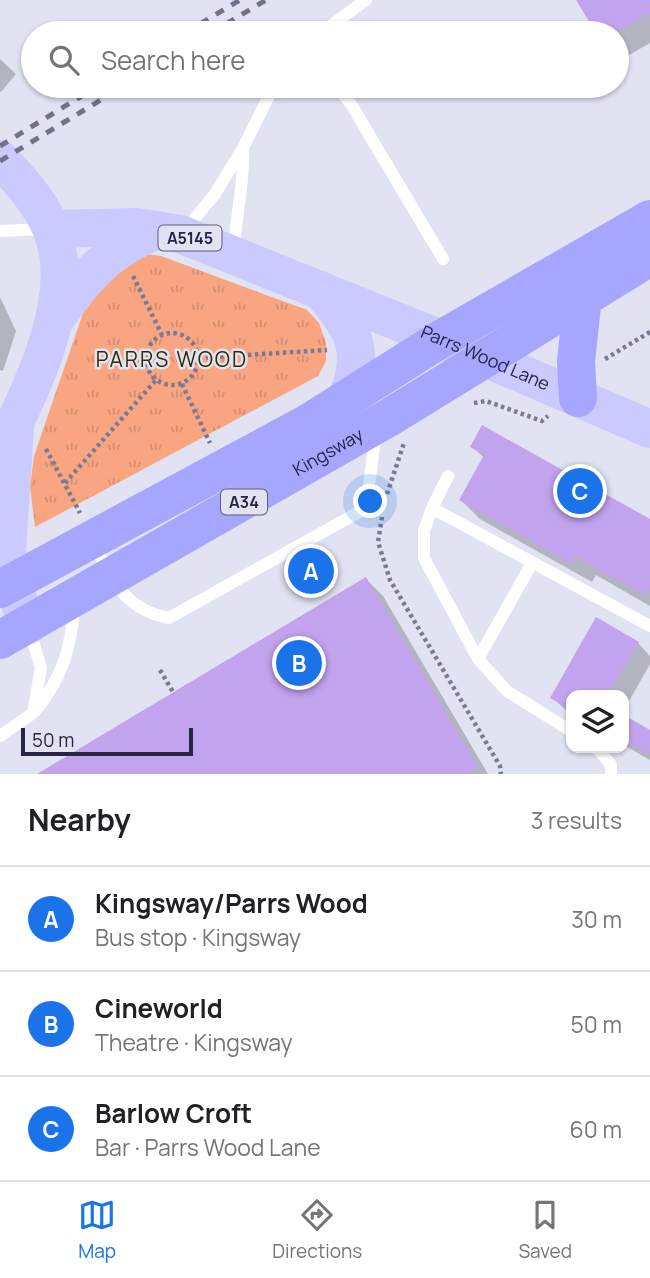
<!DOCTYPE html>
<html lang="en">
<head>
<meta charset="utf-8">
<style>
  body { margin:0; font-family:Manrope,sans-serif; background:#f6f6f6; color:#202124 }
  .controls { position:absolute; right:21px; bottom:21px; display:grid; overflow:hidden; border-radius:14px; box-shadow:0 2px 5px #0004 }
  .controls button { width:63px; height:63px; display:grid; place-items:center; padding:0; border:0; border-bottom:2px solid #e0e0e0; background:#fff; color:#202124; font:35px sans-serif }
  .scale { position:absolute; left:21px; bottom:18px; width:172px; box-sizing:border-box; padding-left:7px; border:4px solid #262543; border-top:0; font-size:19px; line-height:24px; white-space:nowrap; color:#262543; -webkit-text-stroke:5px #e1e2f2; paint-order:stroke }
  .you { position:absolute; left:371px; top:502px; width:24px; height:24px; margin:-18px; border:5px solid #fff; border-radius:50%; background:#1a73e8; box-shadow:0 0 0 10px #1a73e833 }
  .badge { display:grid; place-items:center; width:46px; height:46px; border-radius:50%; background:#1a73e8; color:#fff; font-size:23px; font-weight:700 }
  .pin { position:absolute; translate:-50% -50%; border:4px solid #fff; box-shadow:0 2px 7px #0006 }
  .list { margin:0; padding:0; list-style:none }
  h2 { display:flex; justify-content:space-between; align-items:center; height:91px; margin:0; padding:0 28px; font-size:30px }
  h2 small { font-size:23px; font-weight:400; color:#757577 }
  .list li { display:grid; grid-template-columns:46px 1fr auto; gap:21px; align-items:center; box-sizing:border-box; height:105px; padding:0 28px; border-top:2px solid #e0e0e0 }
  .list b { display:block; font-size:26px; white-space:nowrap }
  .list p { margin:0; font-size:23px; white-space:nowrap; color:#757577 }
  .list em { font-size:23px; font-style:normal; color:#757577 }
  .icon { flex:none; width:38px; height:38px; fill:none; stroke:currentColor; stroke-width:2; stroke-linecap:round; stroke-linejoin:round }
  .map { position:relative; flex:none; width:650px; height:774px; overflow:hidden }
  .search { position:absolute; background:#fff; box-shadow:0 2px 5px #0004; left:21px; right:21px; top:21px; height:77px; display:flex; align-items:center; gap:18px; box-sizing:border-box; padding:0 24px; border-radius:38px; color:#757577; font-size:26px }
  .sheet { height:406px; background:#fff }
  nav { display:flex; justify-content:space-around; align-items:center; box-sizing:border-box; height:98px; border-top:2px solid #e0e0e0; background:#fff; font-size:19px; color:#757577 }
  nav a { display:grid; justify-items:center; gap:4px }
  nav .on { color:#1a73e8 }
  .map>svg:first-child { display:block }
</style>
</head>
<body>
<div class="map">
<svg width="650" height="774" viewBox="0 0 650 774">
  <defs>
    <pattern id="park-tufts" width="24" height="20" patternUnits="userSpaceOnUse" patternTransform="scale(1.75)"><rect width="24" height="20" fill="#f9a582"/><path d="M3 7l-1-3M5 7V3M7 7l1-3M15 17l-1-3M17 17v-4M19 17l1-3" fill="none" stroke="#d58e72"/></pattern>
  </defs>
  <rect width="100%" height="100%" fill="#e1e2f2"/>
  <!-- park -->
  <path fill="url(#park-tufts)" d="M145,254L161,256L307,310L319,323L326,343V361L318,376L35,527L30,487L34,456L94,281Z"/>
  <!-- shadow -->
  <path fill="#0003" d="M578,0H650V43L622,59L617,54V33H598Z
    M0,59L16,74L1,92L0,91Z
    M0,297L16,331L3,371L0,370Z
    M472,446L650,521V606L596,575L592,582L480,519L461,500L484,458Z
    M366,579L383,596L488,774H41Z
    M638,643L650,656V664L624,710V695H571V715L552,697Z
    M624,717L650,732V760L624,745Z"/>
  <!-- building -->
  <path fill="#c2a3ee" d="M576,0H650V13L614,33H596Z
    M482,425L650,519V586L645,595L576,557L572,564L459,500L484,455L470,447Z
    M366,577L478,767L467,774H37Z
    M596,617L639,642L608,695H571V710L550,698Z
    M624,715L650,730V755L624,740Z"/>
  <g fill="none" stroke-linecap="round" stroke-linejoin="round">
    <!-- path -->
    <path stroke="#7a7a92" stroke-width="4.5" stroke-dasharray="3.5 3.5" stroke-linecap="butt" d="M133,276L162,335
      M146 359a26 26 0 1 1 52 0a26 26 0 1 1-52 0Z
      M199,358L327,350
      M605,359L650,332
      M182,384L210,443
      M474,403L486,401L542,421L548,416
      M46,449L80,513
      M65,483L156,380
      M387,494L404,443
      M382,517L378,542L390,580L500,766L501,774
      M160,670L173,692"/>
    <!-- lane -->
    <path stroke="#fff" stroke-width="12" d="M321,33L366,0
      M336,86L351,104L443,259
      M185,230L215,194L243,148L274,86
      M0,231L45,229
      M234,252C235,217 245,183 243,148
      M432,508L448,476
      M93,542C112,579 124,610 169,618L366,508L376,432
      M478,659L532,563
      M35,711C62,679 71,648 74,607
      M571,731L507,691L478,659L424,558V531L432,508L650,626
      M0,736L33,713L41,668L29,628
      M597,748L611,765V774"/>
    <!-- primary -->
    <g stroke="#cacaff" stroke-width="38">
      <path d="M0,159C19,179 40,202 51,228C80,298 29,392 0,454"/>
      <path id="s1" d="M52,229L136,227L180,234L441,339L650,429"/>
      <path d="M320,290C352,326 368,351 346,399"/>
      <path d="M56,318C87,275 107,251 157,230"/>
      <path d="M15,428L7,552L12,583L28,625"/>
    </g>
    <!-- highway -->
    <g stroke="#a6a6ff" stroke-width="38">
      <path d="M578,398L576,361L583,296"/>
      <path d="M0,589L308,423L441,339L650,219"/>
      <path id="s2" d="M0,640L390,417L650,257"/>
    </g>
    <!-- rail -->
    <path stroke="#72728b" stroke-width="5" stroke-dasharray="9 9" stroke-linecap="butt" d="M185,33L240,0
      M211,33L266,0
      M0,146L98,86
      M0,161L124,86"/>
  </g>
  <g text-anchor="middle" stroke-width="5" stroke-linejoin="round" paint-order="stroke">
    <!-- shield labels -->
    <g fill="#e1e2f2" stroke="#5e5e78" stroke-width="2">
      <rect x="158.5" y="225.5" width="63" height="25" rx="5"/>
      <rect x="221" y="489.5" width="46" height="25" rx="5"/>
    </g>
    <g font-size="16" font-weight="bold" fill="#262543">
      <text x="190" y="244">A5145</text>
      <text x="244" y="508">A34</text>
    </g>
    <!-- street labels -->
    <g font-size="18" fill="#262543" stroke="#e1e2f2">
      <text dy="6" stroke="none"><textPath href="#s1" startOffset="458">Parrs Wood Lane</textPath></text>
      <text dy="6" stroke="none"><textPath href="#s2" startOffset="378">Kingsway</textPath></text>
    </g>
    <!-- quarter labels -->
    <g font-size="21" letter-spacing="2" fill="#322d01" stroke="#e1e2f2">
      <text x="172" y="367">PARRS WOOD</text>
    </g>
  </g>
</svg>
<div class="controls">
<button><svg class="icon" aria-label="layers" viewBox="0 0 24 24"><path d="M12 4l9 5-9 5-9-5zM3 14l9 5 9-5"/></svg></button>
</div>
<div class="scale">50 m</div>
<div class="you"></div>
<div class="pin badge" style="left:311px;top:571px">A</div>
<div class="pin badge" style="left:299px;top:663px">B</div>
<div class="pin badge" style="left:580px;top:491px">C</div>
<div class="search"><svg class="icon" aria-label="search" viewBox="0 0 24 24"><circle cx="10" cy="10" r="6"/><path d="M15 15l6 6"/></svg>Search here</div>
</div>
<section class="sheet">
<h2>Nearby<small>3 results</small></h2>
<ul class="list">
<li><span class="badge">A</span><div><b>Kingsway/Parrs Wood</b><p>Bus stop · Kingsway</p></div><em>30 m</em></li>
<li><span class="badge">B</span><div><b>Cineworld</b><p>Theatre · Kingsway</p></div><em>50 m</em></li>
<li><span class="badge">C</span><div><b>Barlow Croft</b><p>Bar · Parrs Wood Lane</p></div><em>60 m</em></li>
</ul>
</section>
<nav>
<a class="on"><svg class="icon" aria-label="map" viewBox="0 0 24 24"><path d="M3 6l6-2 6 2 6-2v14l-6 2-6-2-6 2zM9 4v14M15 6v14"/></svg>Map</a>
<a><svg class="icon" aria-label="directions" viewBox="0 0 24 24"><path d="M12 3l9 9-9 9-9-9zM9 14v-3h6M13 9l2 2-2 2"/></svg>Directions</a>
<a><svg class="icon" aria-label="saved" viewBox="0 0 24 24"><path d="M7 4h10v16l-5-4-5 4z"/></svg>Saved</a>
</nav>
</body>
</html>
